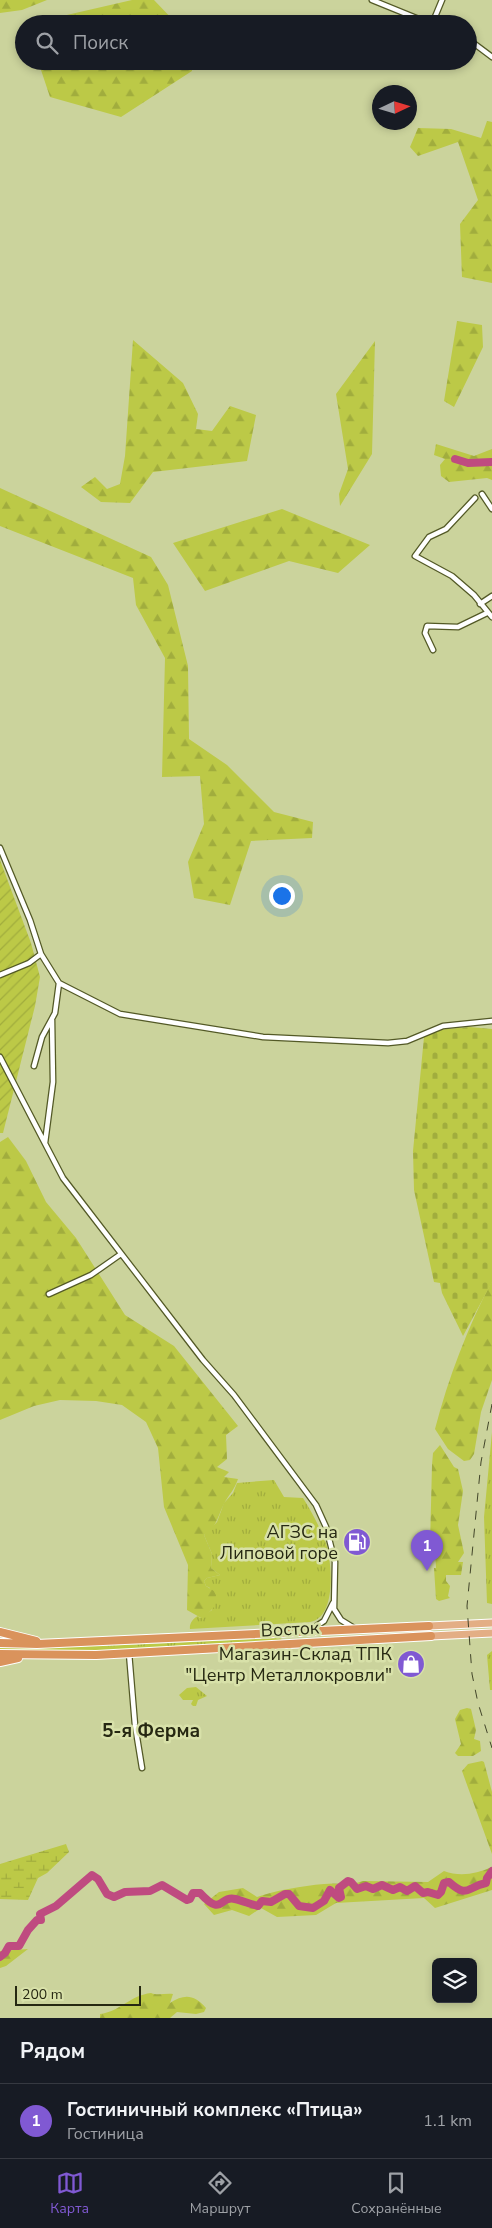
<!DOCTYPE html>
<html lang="ru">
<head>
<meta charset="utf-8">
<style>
  body { margin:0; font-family:"Nunito Sans",sans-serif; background:#20242c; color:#f1f3f6 }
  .controls { position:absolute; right:15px; bottom:15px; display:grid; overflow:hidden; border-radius:8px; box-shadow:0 2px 8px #0003 }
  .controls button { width:45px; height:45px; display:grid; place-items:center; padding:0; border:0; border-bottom:1px solid #363941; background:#171b24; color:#f1f3f6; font:25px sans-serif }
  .compass { position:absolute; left:372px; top:85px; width:45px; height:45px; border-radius:50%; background:#171b24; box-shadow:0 2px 8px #0003; rotate:86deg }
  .scale { position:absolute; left:15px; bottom:12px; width:126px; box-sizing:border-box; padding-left:5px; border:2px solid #262812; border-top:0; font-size:14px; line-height:18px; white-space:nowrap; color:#262812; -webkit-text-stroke:4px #d8e1a9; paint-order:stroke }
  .you { position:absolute; left:281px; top:895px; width:18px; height:18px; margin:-12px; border:4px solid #fff; border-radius:50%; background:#1a73e8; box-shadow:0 0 0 8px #1a73e833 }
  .badge { display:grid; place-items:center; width:32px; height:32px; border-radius:50%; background:#8059d3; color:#fff; font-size:16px; font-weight:700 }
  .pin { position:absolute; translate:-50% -41px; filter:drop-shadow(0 1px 2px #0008) }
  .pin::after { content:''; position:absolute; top:26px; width:18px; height:15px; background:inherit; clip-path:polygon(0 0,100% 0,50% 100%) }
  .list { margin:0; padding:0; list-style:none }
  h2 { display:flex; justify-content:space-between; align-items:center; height:65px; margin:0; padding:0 20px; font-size:21px }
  h2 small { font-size:16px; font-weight:400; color:#9ea1a6 }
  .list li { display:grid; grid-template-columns:32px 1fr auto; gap:15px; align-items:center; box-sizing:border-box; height:75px; padding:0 20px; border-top:1px solid #363941 }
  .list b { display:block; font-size:19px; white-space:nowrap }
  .list p { margin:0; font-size:16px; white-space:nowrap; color:#9ea1a6 }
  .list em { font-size:16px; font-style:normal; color:#9ea1a6 }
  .icon { flex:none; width:28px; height:28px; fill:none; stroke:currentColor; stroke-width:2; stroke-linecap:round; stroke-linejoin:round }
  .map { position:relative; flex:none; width:492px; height:2018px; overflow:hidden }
  .search { position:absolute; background:#171b24; box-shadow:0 2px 8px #0003; left:15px; right:15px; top:15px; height:55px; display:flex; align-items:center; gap:12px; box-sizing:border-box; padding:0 18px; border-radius:28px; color:#9ea1a6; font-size:19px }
  .sheet { height:140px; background:#171b24 }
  nav { display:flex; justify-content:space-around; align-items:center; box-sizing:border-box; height:70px; border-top:1px solid #363941; background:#171b24; font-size:14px; color:#9ea1a6 }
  nav a { display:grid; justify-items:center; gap:2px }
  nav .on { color:#8059d3 }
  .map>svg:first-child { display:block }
</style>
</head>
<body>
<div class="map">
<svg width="492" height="2018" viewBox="0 0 492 2018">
  <defs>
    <pattern id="grass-tufts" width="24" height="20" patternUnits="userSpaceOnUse" patternTransform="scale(1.25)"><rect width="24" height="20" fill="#bcc947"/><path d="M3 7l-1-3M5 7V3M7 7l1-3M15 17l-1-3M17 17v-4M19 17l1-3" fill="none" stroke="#a1ad3d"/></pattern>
    <pattern id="forest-firs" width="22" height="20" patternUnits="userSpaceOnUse" patternTransform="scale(1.25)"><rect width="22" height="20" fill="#bcc947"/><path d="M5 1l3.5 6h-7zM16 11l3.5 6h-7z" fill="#a1ad3d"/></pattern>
    <pattern id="wetland-marsh" width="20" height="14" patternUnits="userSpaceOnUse" patternTransform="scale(1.25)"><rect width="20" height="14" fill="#bcc947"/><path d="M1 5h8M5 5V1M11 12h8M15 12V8" fill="none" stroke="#a1ad3d"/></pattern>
    <pattern id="cemetery-stones" width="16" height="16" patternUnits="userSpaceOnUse" patternTransform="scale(1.25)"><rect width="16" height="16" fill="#bcc947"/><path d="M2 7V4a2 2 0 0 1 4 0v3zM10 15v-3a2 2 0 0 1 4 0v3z" fill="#a1ad3d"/></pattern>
    <pattern id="garden-furrows" width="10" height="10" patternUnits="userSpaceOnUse" patternTransform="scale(1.25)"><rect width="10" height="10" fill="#bcc947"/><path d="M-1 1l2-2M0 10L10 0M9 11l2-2" fill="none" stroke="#a1ad3d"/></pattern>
  </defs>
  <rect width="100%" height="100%" fill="#cbd39c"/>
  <!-- grass -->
  <path fill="url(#grass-tufts)" d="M492,1432V1604L487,1603L484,1517Z
    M274,1480L284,1497L303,1498C312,1512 320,1528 326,1543C332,1562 337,1618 310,1622L190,1629C189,1624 193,1618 198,1616L200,1618L212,1610L210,1588L206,1586L204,1581L207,1578L220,1575L211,1568L212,1554L204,1535L217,1522L224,1503L233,1493L237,1483Z
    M279,1638L282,1639L279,1641L117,1651L0,1650V1647C93,1648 186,1642 279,1638Z
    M492,1651V1690H490L487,1655Z
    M196,1687L207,1696L198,1700L196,1706H193L191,1704L193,1700H183L179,1695L187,1688Z"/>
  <!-- forest -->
  <path fill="url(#forest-firs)" d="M0,0H47L22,10L0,13Z
    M132,0H154L177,24H53L58,17Z
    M38,61H192V71L121,117L50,97Z
    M487,121L492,122V283L462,277L460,224L478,200L458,142L418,156L410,147L418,128L451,129L481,138Z
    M457,321L482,325L483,347L454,407L444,401Z
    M133,340L183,383L198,414L196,429L212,431L230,406L256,415L247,461L153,472L130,503L101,502L81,487L95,477L107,489L120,484L125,456Z
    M375,341L372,454L340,506L339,494L348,469L336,394Z
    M436,444L474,456L492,449V480L487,478L449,482L441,476L440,465L445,459L434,455Z
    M0,488L151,557L168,585L188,666L189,739L227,765L274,812L313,822L312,838L251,841L230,905L194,898L188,862L204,824L200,776L162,777L165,658L136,605L133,578L0,526Z
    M282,509L370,545L338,573L289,561L205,591L173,543Z
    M8,1137L26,1161L46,1202L76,1238L125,1315L174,1346L238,1426L226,1435L227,1459L217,1467L229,1472L224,1477L238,1479C234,1491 229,1494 224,1504C218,1515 217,1528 204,1535L212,1554L211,1568L220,1575L207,1578L204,1581L206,1586L214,1591L216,1595L214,1607L203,1619L187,1610L188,1565L164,1507L158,1448L146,1422L122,1405L96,1401L60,1400L34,1406L0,1420V1142Z
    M492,1281V1380L481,1412L474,1454L470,1460L464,1461L448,1449L435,1429C448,1379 468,1326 492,1281Z
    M440,1445L454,1467L458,1469L463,1491L458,1525L464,1553L458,1562H463L461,1575H446V1581L450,1586L448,1596L450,1598L439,1601L436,1599L434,1568H436L435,1552H431L430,1545L432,1465L433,1453Z
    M467,1708L471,1709L476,1730L474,1739L480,1741L481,1751L473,1756H458L455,1753L461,1744L455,1719L460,1710Z
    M482,1761L484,1762L492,1792V1854L462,1771L468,1764Z
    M492,1867V1890L435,1908L424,1898L336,1903L316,1915L277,1917L261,1908L249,1916L232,1910L214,1915L204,1904L219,1892L243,1888L257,1897C278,1890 301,1886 324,1884C337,1882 351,1886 363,1881L428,1882L444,1871C460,1877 476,1874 492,1867Z
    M28,1949L6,1966L0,1968V1951Z
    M151,1993C158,1996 165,1993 173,1994L170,2003C184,1994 194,1994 206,2008L204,2012L196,2014L177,2012L170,2018H100V2014C119,2012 131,1995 151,1993Z"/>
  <!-- wetland -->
  <path fill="url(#wetland-marsh)" d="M66,1844L69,1852L47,1873L38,1878L28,1900L0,1899V1864Z"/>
  <!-- cemetery -->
  <path fill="url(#cemetery-stones)" d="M469,1027L492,1029V1282L463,1336L442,1293L440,1283L434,1282L414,1190L413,1151L424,1037L438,1030Z"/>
  <!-- garden -->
  <path fill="url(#garden-furrows)" d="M0,860L31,943L40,977L35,1006L3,1133H0Z"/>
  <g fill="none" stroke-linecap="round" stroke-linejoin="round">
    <!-- river -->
    <path stroke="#bf4b80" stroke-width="8" d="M455,459L468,463L492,462
      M0,1957L5,1953L9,1946H19L28,1930L37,1920H41L40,1914L56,1906L92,1875L98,1879L107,1894L114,1897L125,1892L150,1891L162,1885L187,1900L190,1899L193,1893H200C223,1918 219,1895 235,1899C243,1901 250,1904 258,1906L262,1901L271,1902L285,1894H289L299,1906L313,1908L324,1901L330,1890L339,1898L341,1897L339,1888L348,1881L351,1882L357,1889L366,1886L373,1889L382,1885L393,1890L400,1887L407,1891L415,1886L423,1893L428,1892L438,1895L441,1892L444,1883L449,1882C468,1899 466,1887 486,1883L487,1878L492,1871"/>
    <!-- minor casing -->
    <g stroke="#535926" stroke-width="7">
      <path id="minor" d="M372,0L431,24
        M432,24L442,0
        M468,39L492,57
        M482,494L492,509
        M475,498L446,529L429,537L415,556L452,576L474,595L492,617
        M480,604L492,596
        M433,650L425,633L427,626L458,627L487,613
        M0,848L30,920L41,954L59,983L120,1014L263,1037L388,1043L407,1041L443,1026L492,1021
        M0,975L29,963L41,954
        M0,1057L63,1178L203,1360L234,1395L316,1505L326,1527L335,1562L334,1609L341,1620L354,1628
        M34,1066L42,1037L55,1013L59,983
        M45,1143L53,1082L52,1020
        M49,1294L91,1275L121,1254
        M312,1629L324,1621L333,1603
        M129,1653L135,1725L142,1768"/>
    </g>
    <!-- primary casing -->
    <g stroke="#fff" stroke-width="9">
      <path id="primary" d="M429,1626L492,1623
        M431,1636L492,1633"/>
    </g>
    <!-- trunk casing -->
    <g stroke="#fff" stroke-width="10">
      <path id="trunk" d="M0,1632L36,1641
        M0,1643L37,1644L429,1626
        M0,1654L96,1655L431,1636
        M0,1662L18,1658"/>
    </g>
    <!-- minor -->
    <use href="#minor" stroke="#fff" stroke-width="4.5"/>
    <!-- primary -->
    <use href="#primary" stroke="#e3ae85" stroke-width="7"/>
    <!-- trunk -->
    <use href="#trunk" stroke="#da935c" stroke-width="8"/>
    <!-- rail -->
    <path stroke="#424529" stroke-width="1" stroke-dasharray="9 9" stroke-linecap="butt" d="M492,1404L481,1462L467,1606L472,1674L478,1703L492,1748"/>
  </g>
  <!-- icons -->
  <defs>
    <g id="fuel-disc" transform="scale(1.4375)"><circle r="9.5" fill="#8059d3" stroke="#d8e1a9"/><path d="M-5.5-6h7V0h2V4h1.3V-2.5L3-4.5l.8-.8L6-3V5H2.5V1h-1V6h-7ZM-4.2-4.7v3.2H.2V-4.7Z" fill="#fff"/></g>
    <g id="shop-disc" transform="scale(1.4375)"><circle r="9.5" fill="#8059d3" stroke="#d8e1a9"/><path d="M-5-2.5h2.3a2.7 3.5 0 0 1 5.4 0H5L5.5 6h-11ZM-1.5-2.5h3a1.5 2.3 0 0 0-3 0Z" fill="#fff"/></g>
  </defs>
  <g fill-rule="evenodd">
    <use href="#fuel-disc" x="357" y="1542"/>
    <use href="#shop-disc" x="411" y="1664"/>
  </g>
  <g text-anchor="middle" stroke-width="5" stroke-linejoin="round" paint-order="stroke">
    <!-- poi labels -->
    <g font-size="18" fill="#262812" stroke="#d8e1a9" text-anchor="end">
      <text x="338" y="1538">АГЗС на<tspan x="338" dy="21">Липовой горе</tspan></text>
      <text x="392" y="1660">Магазин-Склад ТПК<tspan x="392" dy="21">"Центр Металлокровли"</tspan></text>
    </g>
    <!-- street labels -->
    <g font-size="18" fill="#262812" stroke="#d8e1a9">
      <text transform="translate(290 1629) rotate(-3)" y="6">Восток</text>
    </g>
    <!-- neighbourhood labels -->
    <g font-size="19" font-weight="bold" fill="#262812" stroke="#d8e1a9">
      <text x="151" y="1737">5-я Ферма</text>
    </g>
  </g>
</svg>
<div class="controls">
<button><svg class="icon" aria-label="layers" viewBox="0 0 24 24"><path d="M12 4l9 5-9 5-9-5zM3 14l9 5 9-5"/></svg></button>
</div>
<svg class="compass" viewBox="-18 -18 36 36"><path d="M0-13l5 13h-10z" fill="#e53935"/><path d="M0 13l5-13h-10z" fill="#9ea1a6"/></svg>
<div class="scale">200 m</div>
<div class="you"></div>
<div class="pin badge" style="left:427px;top:1571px">1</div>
<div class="search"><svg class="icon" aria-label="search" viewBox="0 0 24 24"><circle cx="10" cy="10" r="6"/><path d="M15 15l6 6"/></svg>Поиск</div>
</div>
<section class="sheet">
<h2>Рядом<small></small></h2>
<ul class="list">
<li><span class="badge">1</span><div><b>Гостиничный комплекс «Птица»</b><p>Гостиница</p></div><em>1.1 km</em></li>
</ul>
</section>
<nav>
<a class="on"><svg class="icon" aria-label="map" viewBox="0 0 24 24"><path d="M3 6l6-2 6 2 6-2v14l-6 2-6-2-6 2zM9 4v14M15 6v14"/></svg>Карта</a>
<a><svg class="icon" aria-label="directions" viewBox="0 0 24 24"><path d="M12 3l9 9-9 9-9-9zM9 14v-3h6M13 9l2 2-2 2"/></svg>Маршрут</a>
<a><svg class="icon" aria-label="saved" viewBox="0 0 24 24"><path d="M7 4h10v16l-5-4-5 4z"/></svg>Сохранённые</a>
</nav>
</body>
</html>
